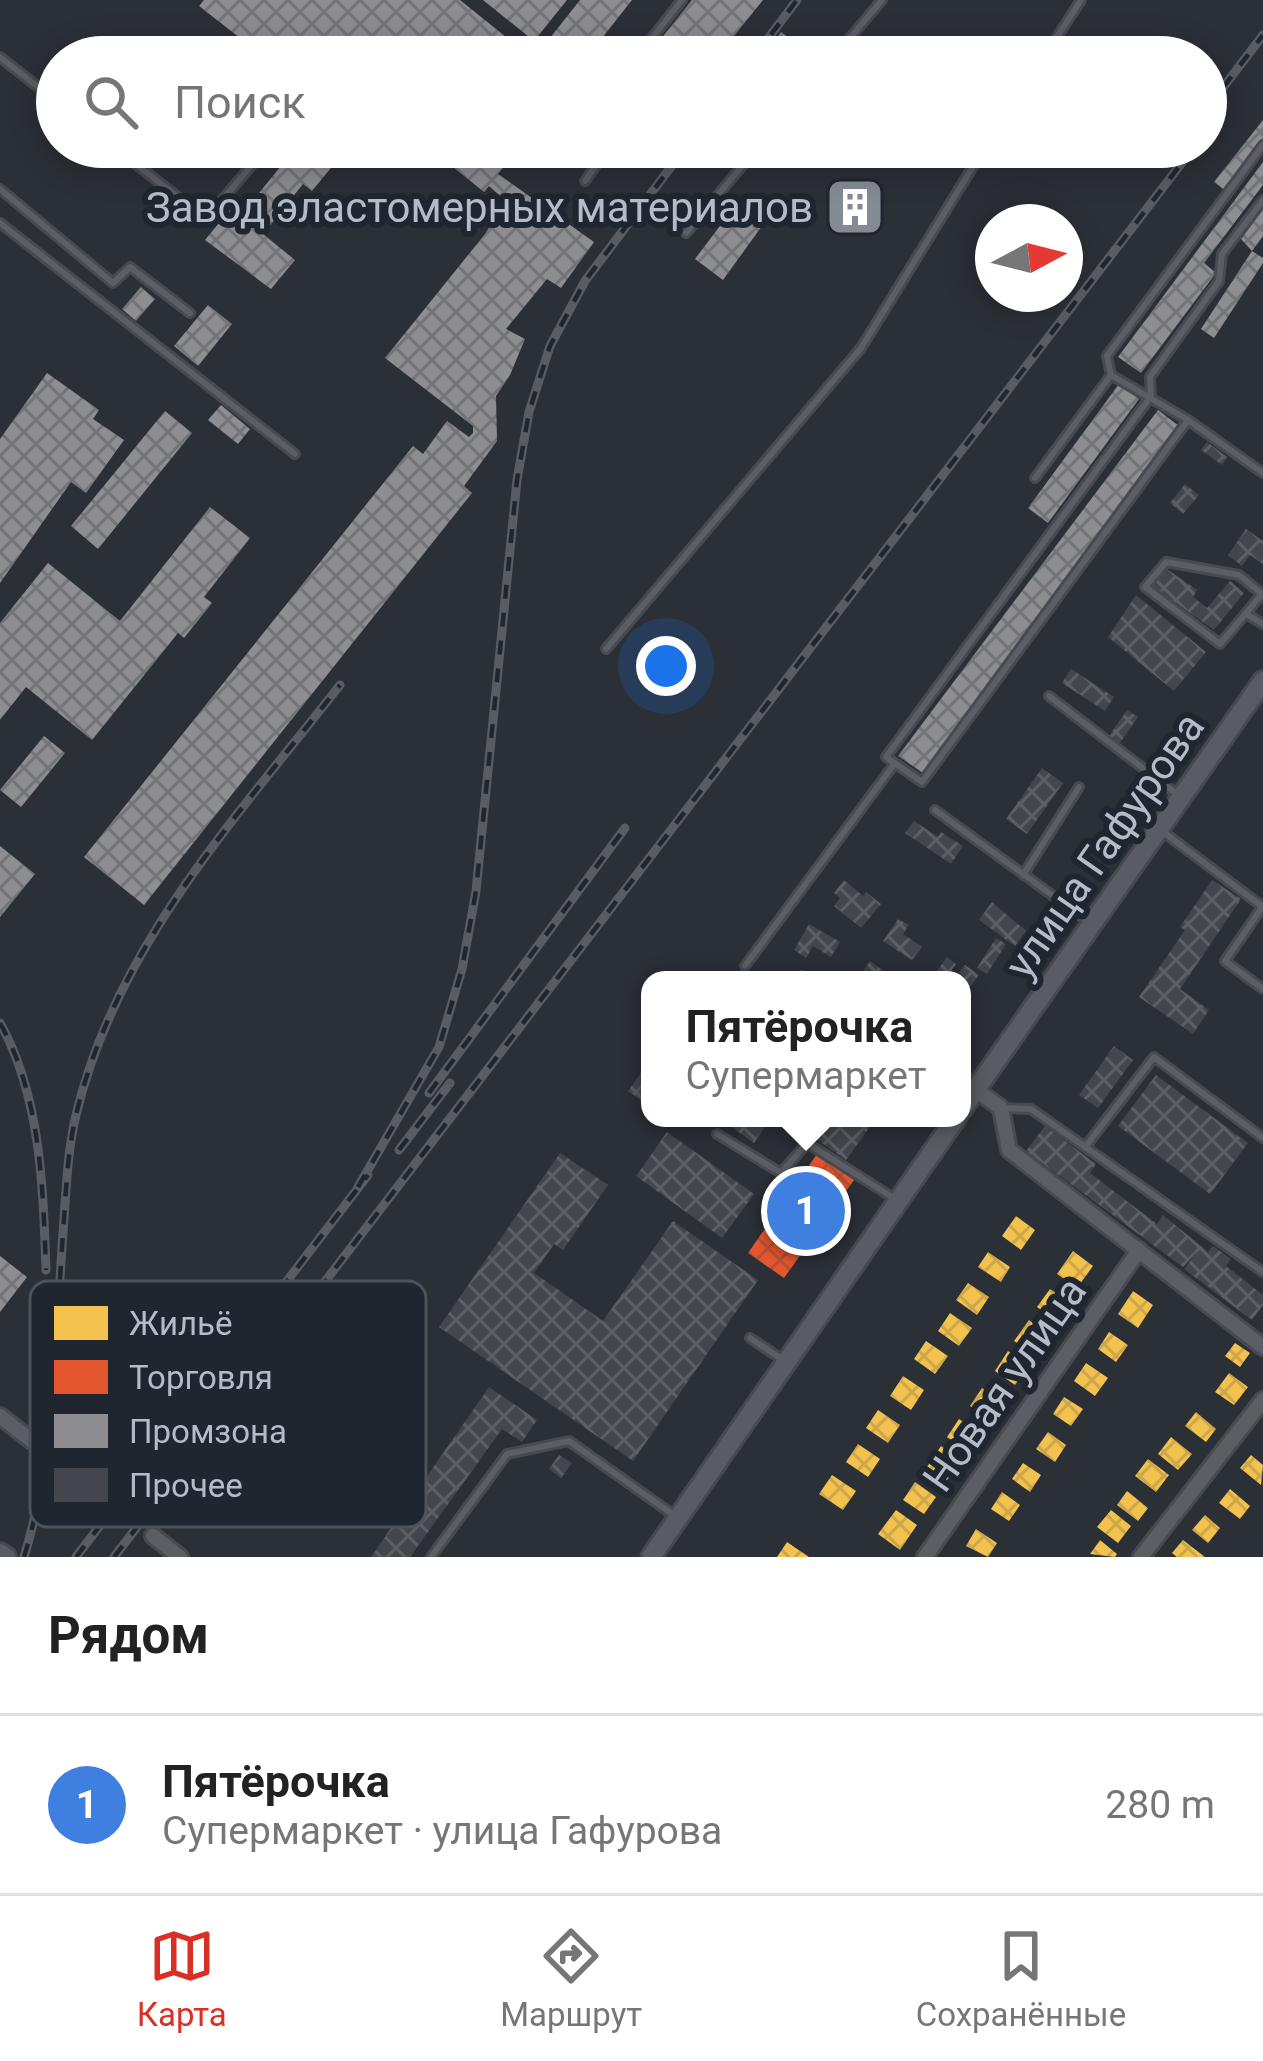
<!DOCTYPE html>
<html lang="ru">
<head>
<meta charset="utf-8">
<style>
  body { margin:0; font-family:Roboto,sans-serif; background:#f6f6f6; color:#222 }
  .compass { position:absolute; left:975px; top:204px; width:108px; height:108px; border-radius:50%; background:#fff; box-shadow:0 6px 30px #0003; rotate:83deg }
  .you { position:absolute; left:666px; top:666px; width:42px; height:42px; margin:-30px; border:9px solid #fff; border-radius:50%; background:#1a73e8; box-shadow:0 0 0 18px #1a73e833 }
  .badge { display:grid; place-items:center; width:78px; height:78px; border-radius:50%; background:#d93025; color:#fff; font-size:39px; font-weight:700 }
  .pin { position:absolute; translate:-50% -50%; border:6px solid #fff; box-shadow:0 3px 12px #0006 }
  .popup { position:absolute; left:641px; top:971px; width:330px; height:156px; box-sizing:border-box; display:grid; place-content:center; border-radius:24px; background:#fff; filter:drop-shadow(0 3px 9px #0005); font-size:39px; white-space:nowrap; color:#767676 }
  .popup b { font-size:45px; color:#222 }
  .popup::after { content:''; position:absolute; left:50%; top:100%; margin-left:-24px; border:24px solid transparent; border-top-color:#fff }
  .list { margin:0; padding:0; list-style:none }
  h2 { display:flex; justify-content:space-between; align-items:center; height:156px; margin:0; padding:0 48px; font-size:51px }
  h2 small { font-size:39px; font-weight:400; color:#767676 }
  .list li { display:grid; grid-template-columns:78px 1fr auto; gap:36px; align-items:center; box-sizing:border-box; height:180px; padding:0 48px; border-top:3px solid #e0e0e0 }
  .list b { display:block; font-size:45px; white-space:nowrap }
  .list p { margin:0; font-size:39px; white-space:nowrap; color:#767676 }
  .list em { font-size:39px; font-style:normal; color:#767676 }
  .icon { flex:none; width:66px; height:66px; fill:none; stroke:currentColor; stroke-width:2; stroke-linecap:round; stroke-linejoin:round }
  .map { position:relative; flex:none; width:1263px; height:1557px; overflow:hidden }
  .search { position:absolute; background:#fff; box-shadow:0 6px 30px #0003; left:36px; right:36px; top:36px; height:132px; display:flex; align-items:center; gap:30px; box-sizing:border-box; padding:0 42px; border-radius:66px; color:#767676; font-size:45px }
  .sheet { height:336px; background:#fff }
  nav { display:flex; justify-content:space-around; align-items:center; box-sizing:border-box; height:168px; border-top:3px solid #e0e0e0; background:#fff; font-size:33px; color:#767676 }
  nav a { display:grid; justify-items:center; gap:6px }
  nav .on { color:#d93025 }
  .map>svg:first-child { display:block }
</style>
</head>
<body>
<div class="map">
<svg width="1263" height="1557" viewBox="0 0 1263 1557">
  <defs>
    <pattern id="homes-cross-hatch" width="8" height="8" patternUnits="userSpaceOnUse" patternTransform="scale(3)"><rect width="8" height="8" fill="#f2c14e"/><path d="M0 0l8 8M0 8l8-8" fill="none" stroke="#cca64a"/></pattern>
    <pattern id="shops-cross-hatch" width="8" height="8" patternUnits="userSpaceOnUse" patternTransform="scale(3)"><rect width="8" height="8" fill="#e4572e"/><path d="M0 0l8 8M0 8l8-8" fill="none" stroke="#b84f32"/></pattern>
    <pattern id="industry-cross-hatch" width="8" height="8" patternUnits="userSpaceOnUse" patternTransform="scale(3)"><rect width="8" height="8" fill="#8d8d92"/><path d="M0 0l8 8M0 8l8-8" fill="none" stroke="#737478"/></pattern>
    <pattern id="building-cross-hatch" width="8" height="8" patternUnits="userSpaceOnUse" patternTransform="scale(3)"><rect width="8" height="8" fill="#43474d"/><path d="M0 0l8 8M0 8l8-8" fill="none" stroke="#5c6065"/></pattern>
  </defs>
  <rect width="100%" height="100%" fill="#2b2f36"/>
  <!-- homes -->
  <path fill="url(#homes-cross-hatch)" d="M1016,1216L1035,1230L1021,1250L1002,1236Z
    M1073,1251L1093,1266L1077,1288L1057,1274Z
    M988,1252L1010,1267L1001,1282L978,1267Z
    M968,1283L989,1297L977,1315L956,1300Z
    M1050,1289L1071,1303L1058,1322L1037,1307Z
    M1133,1291L1153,1305L1138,1328L1118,1314Z
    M950,1313L972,1328L959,1346L938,1331Z
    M1029,1320L1047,1333L1033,1353L1014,1341Z
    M1109,1332L1128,1345L1116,1362L1098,1349Z
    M926,1341L948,1356L935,1374L914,1359Z
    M1235,1343L1250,1353L1240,1367L1225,1356Z
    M1008,1351L1029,1366L1015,1385L995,1371Z
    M1086,1363L1108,1378L1095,1396L1074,1381Z
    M1229,1373L1248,1387L1234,1405L1215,1392Z
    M903,1376L924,1390L911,1410L890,1396Z
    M982,1388L1003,1403L991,1420L970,1406Z
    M1064,1397L1083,1409L1071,1426L1053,1414Z
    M878,1410L900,1425L888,1443L866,1428Z
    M1196,1412L1216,1429L1206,1442L1185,1426Z
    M959,1419L980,1434L968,1451L947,1437Z
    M1048,1432L1066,1445L1055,1462L1036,1449Z
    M1171,1437L1192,1454L1178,1470L1158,1454Z
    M858,1444L880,1459L868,1477L846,1462Z
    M941,1446L961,1459L945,1483L925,1470Z
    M1251,1455L1263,1465L1261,1485L1240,1468Z
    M1148,1459L1169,1475L1156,1492L1135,1476Z
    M1023,1463L1041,1475L1030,1492L1012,1479Z
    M832,1475L856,1491L843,1510L819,1494Z
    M915,1482L936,1497L924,1514L903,1500Z
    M1230,1489L1250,1506L1240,1519L1219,1503Z
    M1127,1491L1148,1508L1138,1521L1117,1505Z
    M1002,1492L1020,1505L1009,1521L991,1509Z
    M896,1510L917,1525L900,1550L878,1534Z
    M1111,1510L1131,1526L1118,1543L1097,1527Z
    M1205,1515L1220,1528L1208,1543L1192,1530Z
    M976,1529L997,1543L988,1557L966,1546Z
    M1100,1540L1117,1554L1115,1557L1090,1554Z
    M1183,1540L1205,1557H1177L1172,1553Z
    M787,1542L809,1557H777Z"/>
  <!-- shops -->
  <path fill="url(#shops-cross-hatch)" d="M817,1154L854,1180L784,1278L748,1253Z"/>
  <!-- industry -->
  <path fill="url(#industry-cross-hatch)" d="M204,0H460L531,57H315L294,43L286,53L268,39L258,52L199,6Z
    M483,0H567L534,41Z
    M580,0H632L587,57H535Z
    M692,0H763L717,57H682L660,40Z
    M781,32L814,57H762Z
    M1263,120V138L1223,189L1214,182Z
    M303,147H348L312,191L303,184L263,234L295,260L271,289L205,240L237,201L247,208L285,161L289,164Z
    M428,147H520L498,174L594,242L561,288L547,279L506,329L525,339L510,375L496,396L497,441L464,486L472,493L144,905L84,857L413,446L423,454L447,421L469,437L473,433V426L385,358L485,234L506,201L489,186L484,192Z
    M1263,162V185L1204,263L1216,273L1141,373L1118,357Z
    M846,182L868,198L859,216L833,197Z
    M735,206L762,226L723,280L695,259Z
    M1263,209V236L1252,251L1241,239Z
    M1252,251L1263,258V263L1214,338L1201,329Z
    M141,287L155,299L136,321L122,309Z
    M208,305L232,324L198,366L174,346Z
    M47,373L99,410L93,419L124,440L86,493L71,482L0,583V439Z
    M1119,384L1139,399L1048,523L1028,508Z
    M221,405L250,429L238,444L208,420Z
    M1158,410L1179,426L923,773L898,756Z
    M165,411L192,433L98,549L71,526Z
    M210,507L250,538L204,597L212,603L184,638L178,633L92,740L26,687L0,720V623L48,563L120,621Z
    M44,736L65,753L21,807L0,790Z
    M0,846L35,874L0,917Z
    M0,1256L27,1277L0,1312Z"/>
  <!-- building -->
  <path fill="url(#building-cross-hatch)" d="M1207,442L1227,457L1222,465L1201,450Z
    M1185,484L1199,495L1183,514L1170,503Z
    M1246,529L1263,541V564L1250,555L1242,566L1228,555Z
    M1164,567L1197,590L1193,597L1207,608L1230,581L1244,593L1214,630L1151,585Z
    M1136,595L1206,652L1174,691L1108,637Z
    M1071,669L1114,697L1105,711L1062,683Z
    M1127,710L1138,717L1120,743L1109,736Z
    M1042,768L1063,783L1027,834L1006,819Z
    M914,821L938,837L941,832L963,846L951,864L905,833Z
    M844,880L863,896L866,892L881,904L861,928L834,906L840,898L834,893Z
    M1212,880L1241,899L1180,989L1209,1010L1193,1034L1139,997L1185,930L1180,927Z
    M992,902L1026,931L1015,946L979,920Z
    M898,919L909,925L903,934L922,947L912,960L883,941Z
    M809,924L840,942L831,957L813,946L806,958L794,950Z
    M996,938L1006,944L987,974L977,968Z
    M947,957L956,964L951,971L957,975L965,965L979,975L962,998V980H940L934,975Z
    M870,961L896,980H857Z
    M1114,1046L1133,1060L1098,1108L1079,1095Z
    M650,1060V1107L628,1091Z
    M1156,1075L1248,1143L1210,1194L1118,1126Z
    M719,1118H771L754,1143Z
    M786,1118H855L869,1128L846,1160Z
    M1045,1126L1096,1164L1090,1173L1157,1224L1163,1215L1208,1252L1213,1246L1231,1259L1226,1266L1263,1295V1305L1252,1320L1184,1269L1198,1251L1183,1267L1026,1151Z
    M667,1132L754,1194L722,1238L636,1176Z
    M560,1153L608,1185L563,1250L554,1244L534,1273L603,1321L673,1221L758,1280L633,1461L439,1327Z
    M489,1387L537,1420L522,1442L502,1429L410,1557H371Z
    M559,1455L572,1463L561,1478L549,1469Z"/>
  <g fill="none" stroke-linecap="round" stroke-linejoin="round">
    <!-- lane casing -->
    <g stroke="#474a4f" stroke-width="12">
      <path id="lane" d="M0,57L57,102
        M641,57V52L682,0
        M834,57L882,0
        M1044,57L1081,0
        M114,147L206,219L267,147
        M585,181L609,147
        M0,189L113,283L130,267L190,313
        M0,223L295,454
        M686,233L758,147
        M1111,375L1107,356L1263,145
        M1188,420L1263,473
        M1035,478L1111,375L1188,420L922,782L886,757L1151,396L1150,377L1219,281L1222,254L1263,200
        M1166,562L1239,575L1262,594L1220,644L1145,587Z
        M1248,615L1263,624
        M606,649L861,348L985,147
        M1049,696L1178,795
        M935,810L1089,922
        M1162,831L1263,907
        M1023,875L1079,787
        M1263,906L1225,961L1263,989
        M745,966L895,763
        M803,976L808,980
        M1004,1108L1031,1109L1263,1272
        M717,1134L781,1173L807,1143L895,1199
        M1086,1146L1154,1057L1263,1138
        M750,1338L783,1360
        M431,1557L507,1454L569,1441L675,1516"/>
    </g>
    <!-- street casing -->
    <g stroke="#474a4f" stroke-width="20">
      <path id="street" d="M976,1090L1001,1108L1009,1150L1263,1347
        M0,1416L32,1441
        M153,1536L180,1557
        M925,1557L1139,1250
        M1141,1557L1263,1400"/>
    </g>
    <!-- secondary casing -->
    <g stroke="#464a50" stroke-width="24">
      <path id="secondary" d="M962,1109L1263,681
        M0,1553L6,1557
        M651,1557L956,1118"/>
    </g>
    <!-- lane -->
    <use href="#lane" stroke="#5b5e64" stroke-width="6"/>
    <!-- street -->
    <use href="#street" stroke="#5b5e64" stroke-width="14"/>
    <!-- secondary -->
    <use href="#secondary" stroke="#595d63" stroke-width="18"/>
    <!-- rail casing -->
    <g stroke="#595d62" stroke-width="9">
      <path id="rail" d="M754,57L797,0
        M1206,110L1263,35
        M0,1023C41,1096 43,1189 46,1270
        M429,1093L625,828
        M399,1150L450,1083
        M358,1187L439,1047L462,969L476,891L517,480L529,412L550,346L585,281L686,147
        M24,1557C56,1453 55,1340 63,1233C66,1194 67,1153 76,1115C116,946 236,818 340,685
        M76,1557L368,1175
        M114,1557L1194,147"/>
    </g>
    <!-- rail -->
    <use href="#rail" stroke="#1f2630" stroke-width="4.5" stroke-dasharray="14" stroke-linecap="butt"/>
  </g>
  <!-- icons -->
  <defs>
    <g id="building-square" transform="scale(3)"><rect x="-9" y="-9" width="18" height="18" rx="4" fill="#858b94" stroke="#1f2630"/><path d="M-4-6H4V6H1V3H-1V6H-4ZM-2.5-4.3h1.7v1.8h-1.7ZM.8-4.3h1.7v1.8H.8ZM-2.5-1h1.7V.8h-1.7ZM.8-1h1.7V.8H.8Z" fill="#fff"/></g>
  </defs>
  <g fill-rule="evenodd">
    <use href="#building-square" x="855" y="207"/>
  </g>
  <g text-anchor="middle" stroke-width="12" stroke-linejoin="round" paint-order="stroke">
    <!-- poi labels -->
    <g font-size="42" fill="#b5bcc7" stroke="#1f2630" text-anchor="end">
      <text x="813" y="222">Завод эластомерных материалов</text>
    </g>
    <!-- street labels -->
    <g font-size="42" fill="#b5bcc7" stroke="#1f2630">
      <text transform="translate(1104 845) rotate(-55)" y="15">улица Гафурова</text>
      <text transform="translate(1004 1384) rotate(-55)" y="15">Новая улица</text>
    </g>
  </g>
  <!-- legend -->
  <rect x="30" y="1281" width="396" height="246" rx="18" fill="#1f2630" stroke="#4c535d" stroke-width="3"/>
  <rect x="54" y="1306" width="54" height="34" fill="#f2c14e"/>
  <rect x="54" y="1360" width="54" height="34" fill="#e4572e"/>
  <rect x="54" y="1414" width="54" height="34" fill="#8d8d92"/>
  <rect x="54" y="1468" width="54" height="34" fill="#43474d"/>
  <g font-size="33" fill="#b5bcc7">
    <text x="129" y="1335">Жильё</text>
    <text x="129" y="1389">Торговля</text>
    <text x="129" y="1443">Промзона</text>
    <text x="129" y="1497">Прочее</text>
  </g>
</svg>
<svg class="compass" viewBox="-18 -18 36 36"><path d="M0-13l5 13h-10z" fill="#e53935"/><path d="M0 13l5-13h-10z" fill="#767676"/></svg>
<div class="you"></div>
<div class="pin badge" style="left:806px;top:1211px;background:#3f7fe0">1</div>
<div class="popup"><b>Пятёрочка</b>Супермаркет</div>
<div class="search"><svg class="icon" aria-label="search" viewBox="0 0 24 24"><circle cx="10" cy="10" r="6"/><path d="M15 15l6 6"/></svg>Поиск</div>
</div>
<section class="sheet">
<h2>Рядом<small></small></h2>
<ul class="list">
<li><span class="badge" style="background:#3f7fe0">1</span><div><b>Пятёрочка</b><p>Супермаркет · улица Гафурова</p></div><em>280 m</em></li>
</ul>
</section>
<nav>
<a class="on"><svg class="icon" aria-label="map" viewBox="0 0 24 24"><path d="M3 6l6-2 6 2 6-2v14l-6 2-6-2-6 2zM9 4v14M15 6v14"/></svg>Карта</a>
<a><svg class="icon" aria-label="directions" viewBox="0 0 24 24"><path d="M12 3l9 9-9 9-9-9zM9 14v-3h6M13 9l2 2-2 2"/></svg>Маршрут</a>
<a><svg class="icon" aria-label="saved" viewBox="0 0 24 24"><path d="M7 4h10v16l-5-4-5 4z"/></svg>Сохранённые</a>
</nav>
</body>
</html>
